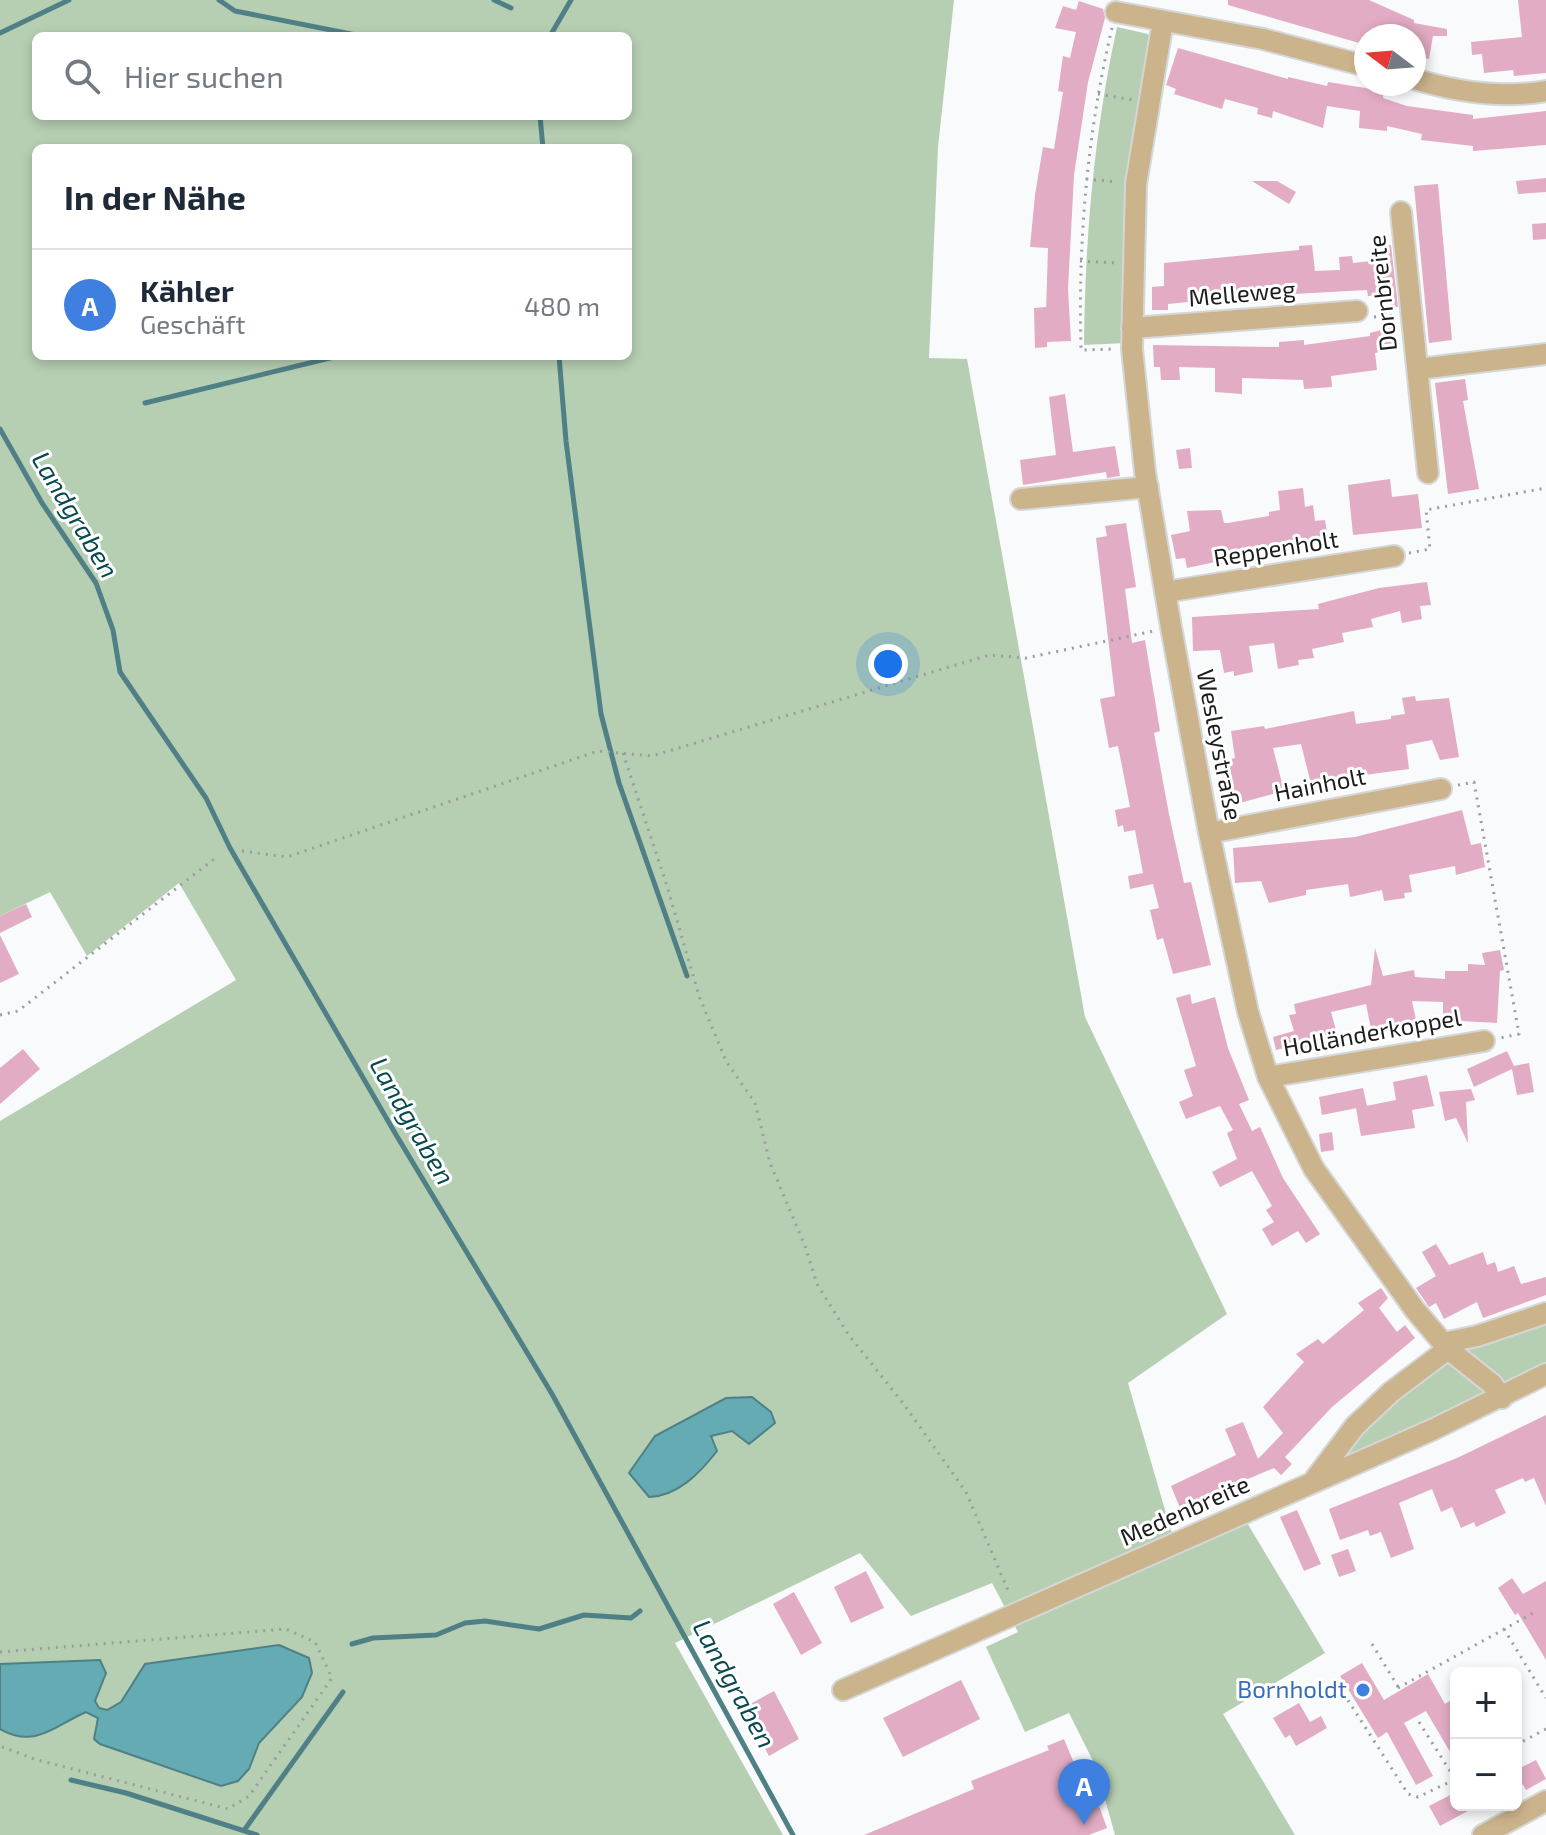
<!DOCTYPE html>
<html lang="de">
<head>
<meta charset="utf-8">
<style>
  body { margin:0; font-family:"Exo 2",sans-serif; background:#f2f2f3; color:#1f2937 }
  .controls { position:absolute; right:24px; bottom:24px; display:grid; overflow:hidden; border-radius:12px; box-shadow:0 4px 12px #0003 }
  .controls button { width:72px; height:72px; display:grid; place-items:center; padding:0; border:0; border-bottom:2px solid #e0e1e3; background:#fff; color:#1f2937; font:40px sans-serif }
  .compass { position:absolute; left:1354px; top:24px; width:72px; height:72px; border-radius:50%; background:#fff; box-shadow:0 4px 12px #0003; rotate:286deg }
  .you { position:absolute; left:888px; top:664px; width:28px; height:28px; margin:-20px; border:6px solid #fff; border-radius:50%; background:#1a73e8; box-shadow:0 0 0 12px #1a73e833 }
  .badge { display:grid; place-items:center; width:52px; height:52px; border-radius:50%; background:#0f766e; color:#fff; font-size:26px; font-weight:700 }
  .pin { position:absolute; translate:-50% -66px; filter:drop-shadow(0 2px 4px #0008) }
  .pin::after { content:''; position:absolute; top:42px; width:28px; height:24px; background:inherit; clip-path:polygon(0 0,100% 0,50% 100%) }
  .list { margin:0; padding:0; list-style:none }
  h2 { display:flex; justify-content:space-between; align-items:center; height:104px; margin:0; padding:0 32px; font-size:34px }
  h2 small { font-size:26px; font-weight:400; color:#747a83 }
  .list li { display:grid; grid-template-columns:52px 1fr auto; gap:24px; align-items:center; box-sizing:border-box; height:112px; padding:0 32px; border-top:2px solid #e0e1e3 }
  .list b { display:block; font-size:30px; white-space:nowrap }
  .list p { margin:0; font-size:26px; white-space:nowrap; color:#747a83 }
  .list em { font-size:26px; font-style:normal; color:#747a83 }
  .icon { flex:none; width:44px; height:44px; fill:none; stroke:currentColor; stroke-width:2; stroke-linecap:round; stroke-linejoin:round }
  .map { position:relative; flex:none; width:1546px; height:1835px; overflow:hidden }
  .search { position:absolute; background:#fff; box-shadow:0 4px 12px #0003; left:32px; top:32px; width:600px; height:88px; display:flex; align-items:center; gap:20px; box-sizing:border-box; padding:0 28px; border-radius:12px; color:#747a83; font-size:30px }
  .panel { position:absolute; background:#fff; box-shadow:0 4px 12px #0003; left:32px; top:144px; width:600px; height:216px; border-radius:12px }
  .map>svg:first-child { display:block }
</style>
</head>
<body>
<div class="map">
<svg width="1546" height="1835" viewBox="0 0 1546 1835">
  <rect width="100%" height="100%" fill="#f8fafb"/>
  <!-- green -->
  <path fill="#b6ceb2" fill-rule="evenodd" d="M0,0H954L938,147L929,358L967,359L1085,1017L1227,1314L1128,1383L1177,1551L1246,1521L1325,1653L1223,1714L1295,1835H1115L1096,1767L1069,1713L1025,1732L986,1647L1018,1632L992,1583L911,1616L860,1553L675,1643L783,1835H0V1121L236,980L179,883L87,956L50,892L0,916ZM36,36H628V116H36ZM36,148H628V356H36Z
    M1117,27L1148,34L1153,40L1125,343L1084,345C1085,237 1094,133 1117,27Z
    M1546,1318V1367L1341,1462L1337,1456L1360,1428L1469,1343Z"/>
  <!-- water -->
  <path fill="#65abb3" stroke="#4f8086" stroke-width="2" d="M752,1397L771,1412L775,1423L749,1444L732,1431L711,1436L717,1451C700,1473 678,1496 649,1497L629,1473L655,1436L726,1398Z
    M279,1645L309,1658L312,1673L302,1697L259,1743L249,1769L238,1781L221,1786L100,1744L94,1739L98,1718L86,1712C54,1726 36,1749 0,1729V1664L100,1660L106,1673L95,1701L99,1708L107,1710L121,1702L145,1664Z"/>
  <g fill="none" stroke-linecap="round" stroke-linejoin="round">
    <!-- stream -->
    <path stroke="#4f8086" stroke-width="5" d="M219,0L235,11L361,36
      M494,0L511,8
      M0,33L69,0
      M550,36L571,0
      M540,116L543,148
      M559,356L566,441L601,714L619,783L687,976
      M145,403L338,356
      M0,429L42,503L96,583L113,630L120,672L206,798L230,848L395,1133L552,1394L793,1835
      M352,1644L373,1638L436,1635L465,1623L485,1621L539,1629L584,1615L631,1618L640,1611
      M71,1780L126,1793L257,1835
      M245,1829L343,1692"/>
  </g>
  <!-- building -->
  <path fill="#e2acc4" d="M1228,0H1369L1414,20V23L1447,29V36H1433L1429,59L1414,56V36H1366V45L1228,5Z
    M1518,0H1546V73L1514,76L1513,70L1484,73L1482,54L1472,55L1471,42L1522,37Z
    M1079,1L1103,9L1105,18L1088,82L1074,175L1068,289L1071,341L1047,342V347L1035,348L1034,308L1046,307V312L1048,248L1030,247L1035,195L1043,147L1054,149L1063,92L1058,91L1063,56L1070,58L1076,32L1055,28L1063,6L1076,10Z
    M1178,48L1288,79V77L1327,86L1328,82L1384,91L1383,98L1407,106L1473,115V119L1546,111V145L1473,151V146L1421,140L1422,134L1387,126V131L1359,128L1360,111L1327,106L1323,128L1273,111L1272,118L1257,114L1258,108L1225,99L1222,109L1174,94L1176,89L1166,85Z
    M1546,178V192L1518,194L1516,181Z
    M1252,181H1277L1296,192L1289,204Z
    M1438,184L1452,340L1429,343L1414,186Z
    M1546,223V239L1533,240L1532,224Z
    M1312,245L1315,271L1340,270L1339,257L1352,256L1353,263L1380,260L1379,246L1391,245L1398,307H1390L1389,295L1368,296L1367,290L1237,297L1168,304V310H1152V287L1164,286V263L1299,250V246Z
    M1392,327L1397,348L1375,353L1377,370L1331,376L1332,387L1304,389L1303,380L1242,378V394L1215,392V368L1179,367L1180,380H1161L1160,367H1154L1153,345L1279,347V342L1304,340V345L1370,336V333Z
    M1465,379L1468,400L1463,401L1479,489L1448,494L1435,383Z
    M1065,394L1073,452L1115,446L1120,476L1107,478L1106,472L1023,485L1020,460L1056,455L1049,397Z
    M1190,448L1192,468L1179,469L1176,450Z
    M1390,479L1392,497L1418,494L1422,528L1353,535L1348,485Z
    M1303,488L1305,507L1313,505L1315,521L1325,520L1328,539L1245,554L1236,557V561L1220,564V561L1187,568L1185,558L1176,559L1171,535L1190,531L1187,511L1221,510L1224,523H1228L1269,516V512L1280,510L1278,491Z
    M1126,523L1136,587L1125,589L1132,643L1145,640L1160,731L1154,733L1169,814L1184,883L1191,882L1211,965L1173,974L1163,938L1157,940L1150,910L1159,908L1153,884L1130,889L1128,876L1143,873L1135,830L1124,832L1123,825L1118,827L1115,810L1130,807L1118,746L1109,748L1100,699L1115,696L1096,538L1107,536L1105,526Z
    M1427,582L1431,605L1420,606L1422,619L1402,623L1400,611L1371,619L1373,627L1342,633L1344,642L1312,649L1314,658L1298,660L1299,665L1278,669L1274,643L1249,646L1253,672L1234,676V671L1224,673L1220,650L1193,651L1192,617L1319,609L1318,604L1379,588Z
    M1415,696L1416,701L1449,698L1459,757L1440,760L1432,740L1406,745L1409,769L1350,777L1349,774L1311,784L1301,744L1273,748L1284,791L1232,805L1220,762L1235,758L1231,731L1264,726L1265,729L1354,711L1356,724L1391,719V716L1405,714L1402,698Z
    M1462,810L1471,845L1481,843L1485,867L1456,875L1455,866L1409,875L1412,892L1404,893L1405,898L1384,901L1382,890L1350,897L1348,884L1306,890V895L1269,903L1261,881L1235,883L1233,848L1355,837Z
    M26,904L32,917L0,933V916Z
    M0,935L19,974L0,983Z
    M1375,948L1383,976L1414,970L1415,977L1445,979V971H1468V964L1485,965L1482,953L1500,950L1504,970L1500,971L1497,1023L1443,1020V1002L1412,1001L1417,1025L1372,1034L1366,1004L1331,1012L1339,1041L1297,1054L1295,1045L1276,1050L1273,1037L1294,1031L1289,1015L1296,1014L1294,1004L1371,985Z
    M1190,994L1192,1004L1215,997L1228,1048L1249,1100L1239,1104L1252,1131L1260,1127L1283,1178L1320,1234L1306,1243L1298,1231L1272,1246L1262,1229L1274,1222L1266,1210L1272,1206L1252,1171L1220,1187L1212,1172L1237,1159L1227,1133L1233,1130L1220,1106L1186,1119L1179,1102L1193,1096L1184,1070L1196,1066L1176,998Z
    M23,1049L40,1069L0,1104V1068Z
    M1507,1051L1514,1066L1529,1063L1534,1092L1517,1095L1512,1069L1474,1087L1467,1069Z
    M1427,1075L1434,1106L1412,1110L1415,1128L1361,1136L1356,1108L1396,1100L1393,1082Z
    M1363,1088L1367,1106L1322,1115L1319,1097Z
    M1471,1089L1475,1100L1466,1102L1468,1143L1456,1118L1445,1121L1439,1092Z
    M1332,1132L1334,1150L1321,1152L1319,1134Z
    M1436,1244L1449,1265L1483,1252L1487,1265L1495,1262L1498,1272L1514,1266L1521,1284L1546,1277V1295L1483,1318L1477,1302L1444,1319L1436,1303L1429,1307L1416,1288L1436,1276L1422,1252Z
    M1381,1288L1388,1298L1379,1308L1397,1332L1405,1325L1415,1338L1332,1407L1285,1457L1292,1464L1281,1475L1274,1468L1180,1508L1171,1486L1236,1455L1225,1429L1243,1422L1258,1459L1283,1433L1263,1407L1304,1362L1296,1354L1318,1339L1323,1344L1364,1310L1358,1303Z
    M1546,1415V1506L1534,1478L1525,1482L1523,1478L1495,1490L1506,1513L1476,1527L1474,1522L1461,1528L1452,1507L1441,1512L1432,1489L1399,1503L1414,1549L1391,1558L1381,1532L1370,1536L1368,1530L1340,1540L1329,1509L1457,1458Z
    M1297,1510L1321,1564L1304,1571L1280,1517Z
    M1348,1549L1356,1571L1339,1577L1331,1555Z
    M866,1571L884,1608L851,1623L834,1587Z
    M1512,1578L1523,1594L1546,1581V1660L1518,1613L1515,1615L1498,1588Z
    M794,1592L822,1643L801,1655L773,1604Z
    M1362,1663L1384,1700L1428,1674L1445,1704L1456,1697V1762L1426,1711L1404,1723L1433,1776L1416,1785L1387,1732L1378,1738L1340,1676Z
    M961,1680L980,1719L903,1757L883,1718Z
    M774,1691L799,1739L769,1756L743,1708Z
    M1299,1703L1310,1722L1321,1716L1327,1728L1296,1746L1290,1735L1285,1738L1273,1718Z
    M1064,1739L1074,1763L1066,1766L1084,1812L1099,1806L1107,1828L1089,1835H864L974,1789L971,1781L1049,1750L1047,1746Z
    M1536,1760L1546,1779L1526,1790L1522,1783L1516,1786V1770Z
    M1456,1792V1805H1479L1440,1826L1429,1806Z"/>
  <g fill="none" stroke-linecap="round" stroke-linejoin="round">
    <!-- minor casing -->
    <g stroke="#d5d7d7" stroke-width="24">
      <path id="minor" d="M1116,12L1263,39L1366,66
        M1163,21L1136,184L1132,349L1145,472L1171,627L1209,833L1248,1012L1268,1077L1314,1169L1415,1310L1448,1349L1492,1384L1502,1398
        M1414,79C1457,92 1501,99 1546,91
        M1401,212L1428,473
        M1132,328L1357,311
        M1418,369L1546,354
        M1021,499L1148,487
        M1165,592L1394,556
        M1209,833L1441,789
        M1268,1077L1484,1041
        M1443,1343L1477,1336L1546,1313
        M1315,1479L1355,1426L1391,1392L1448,1349
        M843,1690L1432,1430L1546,1374
        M1483,1835L1546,1801"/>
    </g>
    <!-- path -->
    <path stroke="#9b9c9d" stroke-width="3" stroke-dasharray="2 6" stroke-linecap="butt" d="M1112,28C1087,134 1078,241 1081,350L1113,349
      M1098,94L1133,100
      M1086,179L1118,182
      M1080,261L1117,263
      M1374,317L1394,315
      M1409,553L1430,549L1426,510L1546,488
      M623,753L667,886L699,996L726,1061L755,1103L770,1163L805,1246L817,1284L848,1334L903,1403L966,1492L1010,1595
      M1458,785L1474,782L1519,1034L1500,1038
      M242,851L287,857L598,751L652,756L989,655L1026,658L1154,631
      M0,1015L18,1011L218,856
      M1504,1629L1546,1698
      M1372,1644L1400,1690
      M0,1652L286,1629L315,1642L332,1678L249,1796L228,1809L34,1759L0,1746
      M1335,1680L1408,1794L1418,1797L1456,1779
      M1398,1688L1535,1612
      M1419,1722L1455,1779
      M1516,1745L1546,1729"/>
    <!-- minor -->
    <use href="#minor" stroke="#cbb38c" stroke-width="20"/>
  </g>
  <!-- markers -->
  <circle fill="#3f7fe0" stroke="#fff" stroke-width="3" cx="1363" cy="1690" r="8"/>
  <g text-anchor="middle" stroke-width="6" stroke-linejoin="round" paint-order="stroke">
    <!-- street labels -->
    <g font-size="24" fill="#1c1d1d" stroke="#fff">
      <text transform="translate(1383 293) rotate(-96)" y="8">Dornbreite</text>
      <text transform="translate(1242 294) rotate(-5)" y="8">Melleweg</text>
      <text transform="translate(1276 549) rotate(-9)" y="8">Reppenholt</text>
      <text transform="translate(1219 745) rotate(79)" y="8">Wesleystraße</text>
      <text transform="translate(1320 785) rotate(-11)" y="8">Hainholt</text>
      <text transform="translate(1372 1033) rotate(-10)" y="8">Holländerkoppel</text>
      <text transform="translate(1185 1511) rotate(-24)" y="8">Medenbreite</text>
    </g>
    <!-- shop labels -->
    <g font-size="24" fill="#366cbe" stroke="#fff" text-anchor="end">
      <text x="1347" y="1698">Bornholdt</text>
    </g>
    <!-- water labels -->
    <g font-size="26" font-style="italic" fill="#07494f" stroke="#fff">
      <text transform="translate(75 515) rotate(59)" y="9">Landgraben</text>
      <text transform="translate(412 1121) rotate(60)" y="9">Landgraben</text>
      <text transform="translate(734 1684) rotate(61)" y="9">Landgraben</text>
    </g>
  </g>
</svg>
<div class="controls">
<button>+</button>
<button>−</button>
</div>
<svg class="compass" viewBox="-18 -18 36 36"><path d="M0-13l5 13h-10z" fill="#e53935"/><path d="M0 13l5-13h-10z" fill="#747a83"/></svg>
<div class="you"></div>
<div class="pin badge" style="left:1084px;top:1825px;background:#3f7fe0">A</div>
<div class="search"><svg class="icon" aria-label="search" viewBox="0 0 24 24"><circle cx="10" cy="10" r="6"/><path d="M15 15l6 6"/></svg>Hier suchen</div>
<section class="panel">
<h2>In der Nähe<small></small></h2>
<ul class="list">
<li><span class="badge" style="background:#3f7fe0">A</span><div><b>Kähler</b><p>Geschäft</p></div><em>480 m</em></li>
</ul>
</section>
</div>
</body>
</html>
